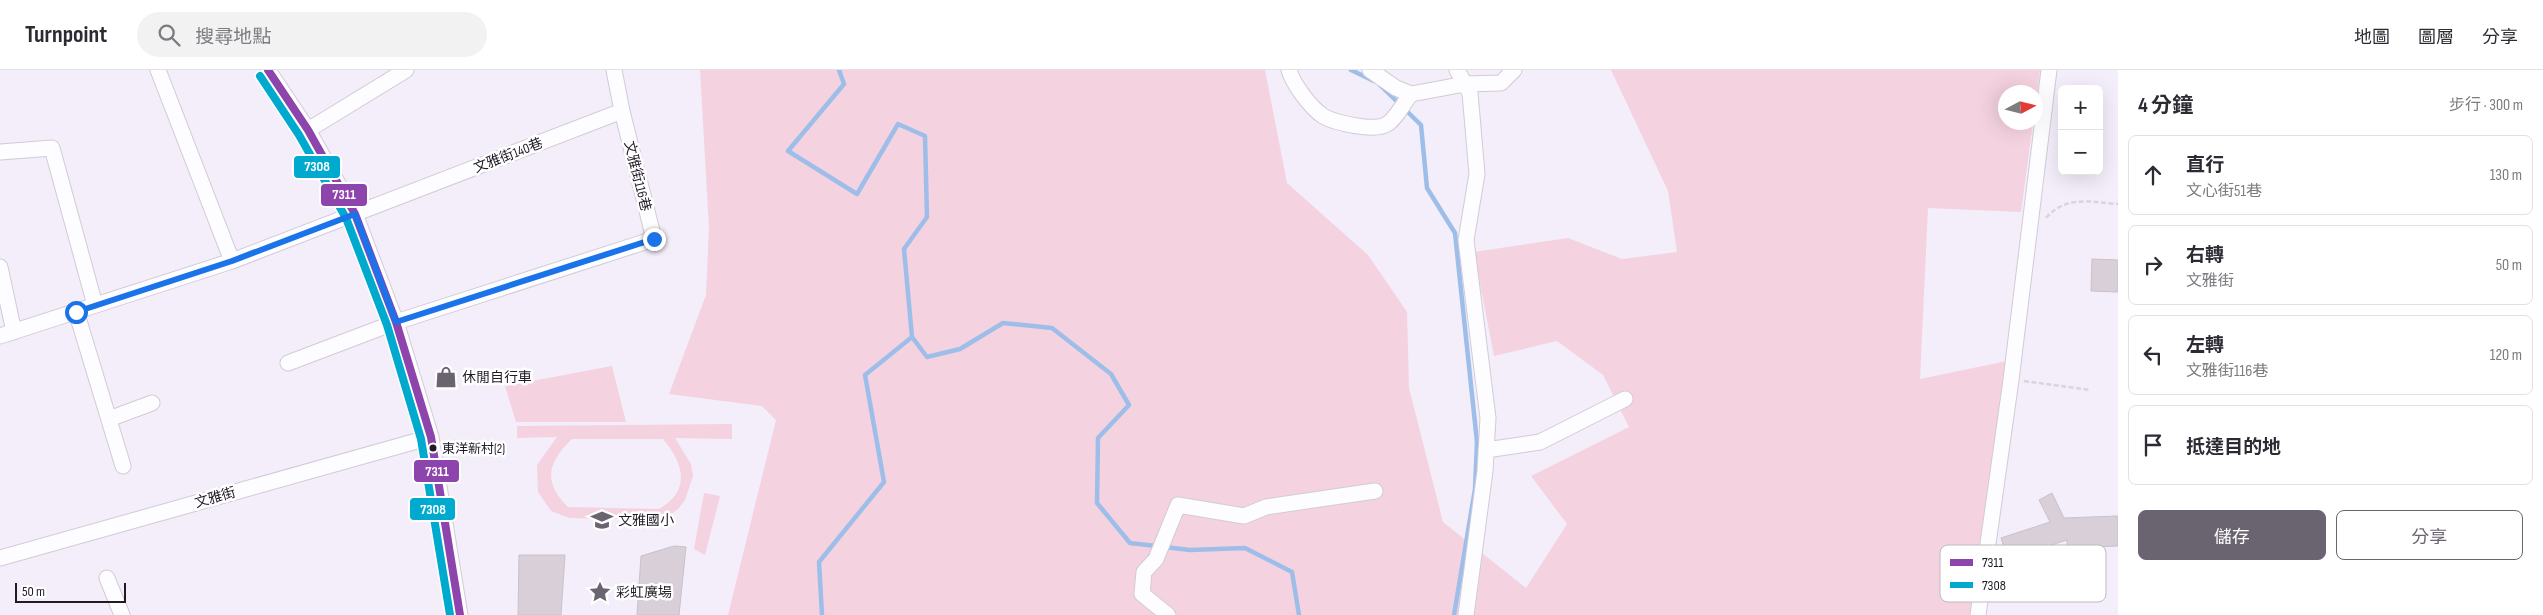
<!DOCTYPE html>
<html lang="zh-TW">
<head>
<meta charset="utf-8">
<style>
  body { margin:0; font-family:"Sofia Sans Condensed","Noto Sans TC",sans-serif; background:#f2f2f3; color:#2b2b33 }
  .controls { position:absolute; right:15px; top:15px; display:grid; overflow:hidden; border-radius:8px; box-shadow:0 5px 20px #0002 }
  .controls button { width:45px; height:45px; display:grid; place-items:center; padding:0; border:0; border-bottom:1px solid #e1e1e2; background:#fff; color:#2b2b33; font:25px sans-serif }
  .compass { position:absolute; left:1998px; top:15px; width:45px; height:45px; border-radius:50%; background:#fff; box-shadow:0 5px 20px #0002; rotate:83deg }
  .scale { position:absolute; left:15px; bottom:12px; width:111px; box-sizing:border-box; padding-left:5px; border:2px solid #201926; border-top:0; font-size:14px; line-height:18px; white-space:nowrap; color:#201926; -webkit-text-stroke:4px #fff; paint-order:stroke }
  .stop { position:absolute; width:15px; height:15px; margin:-11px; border:4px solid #1a73e8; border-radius:50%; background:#fff }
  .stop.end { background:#1a73e8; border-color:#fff; box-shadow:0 1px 5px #0008 }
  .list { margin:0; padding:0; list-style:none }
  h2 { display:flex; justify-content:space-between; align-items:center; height:65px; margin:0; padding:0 20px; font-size:21px }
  h2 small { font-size:16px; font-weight:400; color:#7c7c81 }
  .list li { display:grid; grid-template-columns:32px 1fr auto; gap:15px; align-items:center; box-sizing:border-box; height:80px; margin:0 10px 10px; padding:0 10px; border:1px solid #e1e1e2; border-radius:8px }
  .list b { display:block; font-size:19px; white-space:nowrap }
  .list p { margin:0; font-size:16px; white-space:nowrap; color:#7c7c81 }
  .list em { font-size:16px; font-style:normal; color:#7c7c81 }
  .actions { display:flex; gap:10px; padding:15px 20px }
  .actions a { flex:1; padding:11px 0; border:1px solid #6a6470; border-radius:8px; text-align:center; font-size:18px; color:#6a6470 }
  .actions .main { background:#6a6470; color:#fff }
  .icon { flex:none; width:28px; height:28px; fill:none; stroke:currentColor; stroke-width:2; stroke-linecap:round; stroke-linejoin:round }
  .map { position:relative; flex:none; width:2118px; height:545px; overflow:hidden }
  header { display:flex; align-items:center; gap:30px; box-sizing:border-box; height:70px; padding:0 25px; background:#fff; border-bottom:1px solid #e1e1e2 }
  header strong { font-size:24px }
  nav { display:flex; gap:28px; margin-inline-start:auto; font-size:18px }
  .search { width:350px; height:45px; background:#f2f2f3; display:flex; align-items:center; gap:12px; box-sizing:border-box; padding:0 18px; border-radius:28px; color:#7c7c81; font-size:19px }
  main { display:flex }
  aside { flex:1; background:#fff }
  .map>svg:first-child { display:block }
</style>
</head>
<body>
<header>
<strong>Turnpoint</strong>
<div class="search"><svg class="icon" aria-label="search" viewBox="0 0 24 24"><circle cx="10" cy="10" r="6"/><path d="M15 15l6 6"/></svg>搜尋地點</div>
<nav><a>地圖</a><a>圖層</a><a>分享</a></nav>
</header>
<main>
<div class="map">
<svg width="2118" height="545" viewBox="0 0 2118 545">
  <rect width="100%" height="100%" fill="#f3eef9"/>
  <!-- green -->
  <path fill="#f5d2e0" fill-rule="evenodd" d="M700,0H1265L1287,113L1368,185L1407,242L1409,318L1443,452L1526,518L1567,454L1531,406L1629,357L1603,305L1557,271L1494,286L1474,182L1568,168L1622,189L1677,182L1668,121L1611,0H2040L2036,33V22H2006V52L2033,53L2021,142L1928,138L1920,309L2007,291L1970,545H728L776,350L762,336L669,324L706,225L709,158Z
    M612,296L626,352H516L505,316Z
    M732,354V369L675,368L691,394L693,406L685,430L678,439L663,450L569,448L551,441L538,422L537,395L557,367L517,368V356ZM572,369H663C684,393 691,421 659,439L568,437C543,412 547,393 572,369Z
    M704,423L720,426L705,485L694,479Z"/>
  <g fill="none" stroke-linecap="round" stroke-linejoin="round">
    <!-- stream -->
    <path stroke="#9ebeea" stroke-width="4.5" d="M1351,0L1374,11
      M1380,15L1421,55L1427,118L1455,163L1477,372L1475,419L1454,545
      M912,267L927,287L960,279L1003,253L1052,258L1111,304L1129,335L1098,368L1097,433L1130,473L1190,480L1245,478L1292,502L1299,545
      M822,545L819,492L884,412L865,305L912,267L904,179L927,147L925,66L898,54L857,124L788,81L844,14L839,0"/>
  </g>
  <!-- building -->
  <path fill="#d8cfd9" stroke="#c9c1ca" d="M2092,189L2118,190V222L2091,221Z
    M2052,423L2064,448L2118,446V476L2067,478V470L2008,489L2001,468L2050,452L2039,430Z
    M674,476L686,477L679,545H637L641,486Z
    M519,485H565L561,545H518Z"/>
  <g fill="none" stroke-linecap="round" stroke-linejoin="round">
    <!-- minor casing -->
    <g stroke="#d1cbd7" stroke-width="17">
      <path id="minor" d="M158,0L232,191
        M268,0L308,60L355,144L396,252L431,367L460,545
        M1289,0C1293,14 1310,37 1323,46C1335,53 1375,62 1387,54C1396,49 1404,32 1411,24
        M1370,0L1396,18L1411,24L1465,14L1501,13L1514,0
        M1457,0L1470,23L1477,104L1466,170L1488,348L1485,401L1466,545
        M308,60L406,0
        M0,82L52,78L95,235
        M0,197L14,262
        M76,241L123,396
        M0,266L232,191L622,41L614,0
        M288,293L396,252L654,169L622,41
        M109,349L152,333
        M1486,380L1540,372L1625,329
        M0,488L431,367
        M107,508L122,545
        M1168,545L1142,524L1144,502L1156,489L1178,435L1244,446L1266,437L1375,421
        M1978,545L2011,310L2049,0"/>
    </g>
    <!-- path -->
    <path stroke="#d8d6da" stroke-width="2.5" stroke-dasharray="5 2.5" stroke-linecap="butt" d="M2046,148C2066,125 2090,132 2118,134
      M2024,311L2090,320"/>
    <!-- minor -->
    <use href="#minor" stroke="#fdfcfe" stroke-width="15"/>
    <!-- bus-1 casing -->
    <g stroke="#fff" stroke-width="11">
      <path id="bus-1" d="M268,0L308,60L355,144L396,252L431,367L460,545"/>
    </g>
    <!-- bus-2 casing -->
    <g stroke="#fff" stroke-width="11">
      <path id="bus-2" d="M260,6L299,65L346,148L387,255L421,369L450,545"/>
    </g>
    <!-- bus-1 -->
    <use href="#bus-1" stroke="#8e44ad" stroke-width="8"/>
    <!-- bus-2 -->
    <use href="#bus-2" stroke="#00a9ce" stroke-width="8"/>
  </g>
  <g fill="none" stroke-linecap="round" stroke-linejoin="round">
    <!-- route -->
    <path stroke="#1a73e8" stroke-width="6" d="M76,242L232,191L355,144L396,252L654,169"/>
  </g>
  <!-- icons -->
  <defs>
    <g id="shop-bare" transform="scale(1.725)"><path d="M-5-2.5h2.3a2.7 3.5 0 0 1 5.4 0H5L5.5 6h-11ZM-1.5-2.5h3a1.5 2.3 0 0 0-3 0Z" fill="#6a6470" stroke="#fff" stroke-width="2.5" paint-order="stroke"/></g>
    <g id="school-bare" transform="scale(1.725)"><path d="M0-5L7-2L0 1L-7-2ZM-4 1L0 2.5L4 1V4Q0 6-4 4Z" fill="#6a6470" stroke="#fff" stroke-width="2.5" paint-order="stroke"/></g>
    <g id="sight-bare" transform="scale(1.725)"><path d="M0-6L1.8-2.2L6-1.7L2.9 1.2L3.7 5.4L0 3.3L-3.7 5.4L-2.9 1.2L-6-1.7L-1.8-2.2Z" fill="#6a6470" stroke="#fff" stroke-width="2.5" paint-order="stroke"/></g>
  </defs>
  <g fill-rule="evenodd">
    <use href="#shop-bare" x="446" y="307"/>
    <use href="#school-bare" x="602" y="450"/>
    <use href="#sight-bare" x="600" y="522"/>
  </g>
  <!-- markers -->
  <circle fill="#201926" stroke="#fff" stroke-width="2" cx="433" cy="378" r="4.5"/>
  <g text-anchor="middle" stroke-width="5" stroke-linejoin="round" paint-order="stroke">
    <!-- bus labels -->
    <g font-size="13" fill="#201926" stroke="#fff" text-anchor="start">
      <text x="442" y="383">東洋新村(2)</text>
    </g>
    <!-- street labels -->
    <g font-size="14" fill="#201926" stroke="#fff">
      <text transform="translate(508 85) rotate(-21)" y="5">文雅街140巷</text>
      <text transform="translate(638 106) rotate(76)" y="5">文雅街116巷</text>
      <text transform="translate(215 427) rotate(-16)" y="5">文雅街</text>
    </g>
    <!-- poi labels -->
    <g font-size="14" fill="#201926" stroke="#fff" text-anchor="start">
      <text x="462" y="312">休閒自行車</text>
      <text x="618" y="455">文雅國小</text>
      <text x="616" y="527">彩虹廣場</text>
    </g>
  </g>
  <!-- legend -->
  <rect x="1940" y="475" width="166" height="57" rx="8" fill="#fff" stroke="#bcbabe" stroke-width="1"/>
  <rect x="1950" y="489" width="23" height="7" fill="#8e44ad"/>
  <rect x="1950" y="512" width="23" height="6" fill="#00a9ce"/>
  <g font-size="14" fill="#201926">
    <text x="1982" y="497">7311</text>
    <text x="1982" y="520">7308</text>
  </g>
  <g stroke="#fff" stroke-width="2">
    <rect x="293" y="85" width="48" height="24" rx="5" fill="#00a9ce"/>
    <rect x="320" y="113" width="48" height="24" rx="5" fill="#8e44ad"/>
    <rect x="413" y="389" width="47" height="24" rx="5" fill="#8e44ad"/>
    <rect x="409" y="427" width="47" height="24" rx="5" fill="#00a9ce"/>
  </g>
  <g font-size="14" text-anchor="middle" font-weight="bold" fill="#fff">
    <text x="317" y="101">7308</text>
    <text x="344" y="129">7311</text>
    <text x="437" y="406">7311</text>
    <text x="433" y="444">7308</text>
  </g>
</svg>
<div class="controls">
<button>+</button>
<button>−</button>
</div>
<svg class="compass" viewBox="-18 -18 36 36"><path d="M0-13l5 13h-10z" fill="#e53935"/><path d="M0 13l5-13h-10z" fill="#7c7c81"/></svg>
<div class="scale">50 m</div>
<div class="stop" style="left:76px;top:242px"></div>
<div class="stop end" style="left:654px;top:169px"></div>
</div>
<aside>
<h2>4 分鐘<small>步行 · 300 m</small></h2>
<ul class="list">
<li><svg class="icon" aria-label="ahead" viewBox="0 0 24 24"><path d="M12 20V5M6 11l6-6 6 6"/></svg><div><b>直行</b><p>文心街51巷</p></div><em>130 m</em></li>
<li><svg class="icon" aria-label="right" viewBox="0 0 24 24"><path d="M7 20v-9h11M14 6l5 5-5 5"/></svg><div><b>右轉</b><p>文雅街</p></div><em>50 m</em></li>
<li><svg class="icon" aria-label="left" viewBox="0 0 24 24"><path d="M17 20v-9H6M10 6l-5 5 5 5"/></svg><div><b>左轉</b><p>文雅街116巷</p></div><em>120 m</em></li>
<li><svg class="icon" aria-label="arrive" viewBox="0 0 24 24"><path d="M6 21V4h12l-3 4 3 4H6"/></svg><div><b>抵達目的地</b></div></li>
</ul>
<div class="actions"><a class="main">儲存</a><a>分享</a></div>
</aside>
</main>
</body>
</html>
